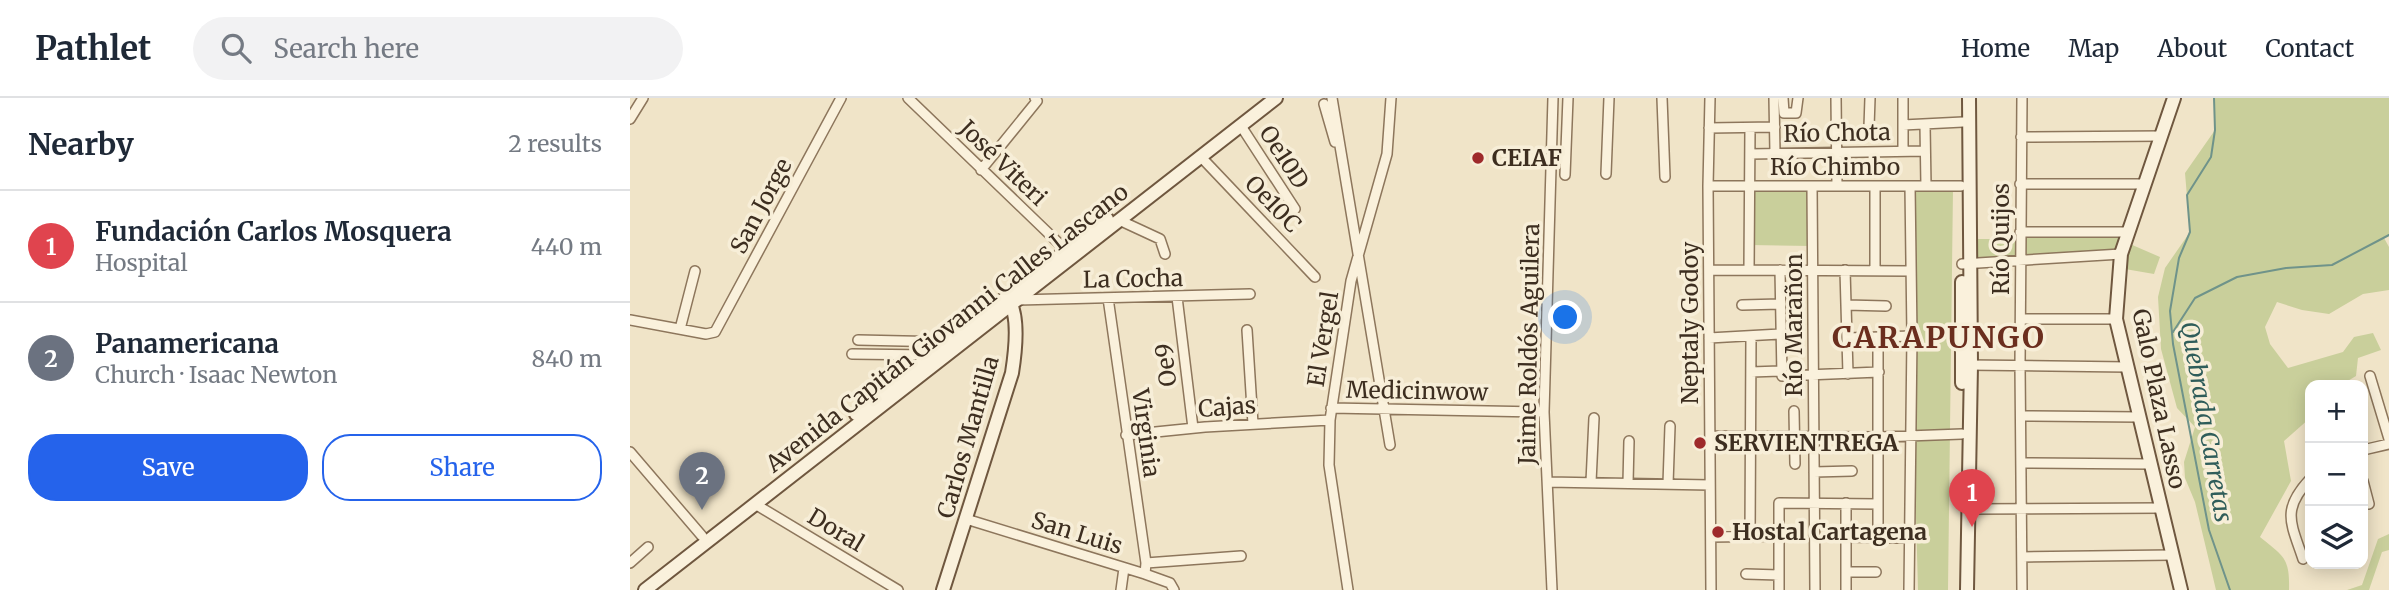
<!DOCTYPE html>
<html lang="en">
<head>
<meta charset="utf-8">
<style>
  body { margin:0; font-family:Merriweather,serif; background:#f2f2f3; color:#1f2937 }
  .controls { position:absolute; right:21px; bottom:21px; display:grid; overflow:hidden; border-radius:14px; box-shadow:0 4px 18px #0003 }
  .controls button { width:63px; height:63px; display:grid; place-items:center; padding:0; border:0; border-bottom:2px solid #e0e1e3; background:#fff; color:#1f2937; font:35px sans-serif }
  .you { position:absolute; left:936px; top:220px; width:24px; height:24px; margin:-18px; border:5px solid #fff; border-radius:50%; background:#1a73e8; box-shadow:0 0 0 10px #1a73e833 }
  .badge { display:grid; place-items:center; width:46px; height:46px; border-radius:50%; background:#2563eb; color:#fff; font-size:23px; font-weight:700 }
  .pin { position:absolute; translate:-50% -58px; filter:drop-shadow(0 2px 4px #0008) }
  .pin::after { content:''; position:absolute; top:37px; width:24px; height:21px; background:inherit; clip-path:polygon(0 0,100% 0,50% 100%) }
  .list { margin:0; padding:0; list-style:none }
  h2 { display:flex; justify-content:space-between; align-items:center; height:91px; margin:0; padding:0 28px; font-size:30px }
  h2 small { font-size:23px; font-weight:400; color:#747a83 }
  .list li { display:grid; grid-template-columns:46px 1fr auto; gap:21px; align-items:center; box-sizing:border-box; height:112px; padding:0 28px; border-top:2px solid #e0e1e3 }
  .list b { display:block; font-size:26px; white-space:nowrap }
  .list p { margin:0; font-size:23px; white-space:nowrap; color:#747a83 }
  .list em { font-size:23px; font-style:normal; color:#747a83 }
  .actions { display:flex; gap:14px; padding:21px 28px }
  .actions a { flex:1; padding:16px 0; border:2px solid #2563eb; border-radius:28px; text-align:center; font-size:24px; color:#2563eb }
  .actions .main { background:#2563eb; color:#fff }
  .icon { flex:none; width:38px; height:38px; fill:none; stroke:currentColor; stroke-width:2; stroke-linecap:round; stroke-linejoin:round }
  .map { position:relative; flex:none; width:1759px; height:492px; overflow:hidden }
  header { display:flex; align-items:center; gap:42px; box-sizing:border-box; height:98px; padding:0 35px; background:#fff; border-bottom:2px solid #e0e1e3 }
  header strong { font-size:33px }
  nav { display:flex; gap:38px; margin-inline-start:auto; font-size:24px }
  .search { width:490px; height:63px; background:#f2f2f3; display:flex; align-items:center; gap:18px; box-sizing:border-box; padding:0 24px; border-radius:38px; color:#747a83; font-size:26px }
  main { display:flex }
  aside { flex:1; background:#fff }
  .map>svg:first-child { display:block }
</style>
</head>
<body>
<header>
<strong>Pathlet</strong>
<div class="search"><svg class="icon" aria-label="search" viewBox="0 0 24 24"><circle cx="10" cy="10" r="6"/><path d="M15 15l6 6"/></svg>Search here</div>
<nav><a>Home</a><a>Map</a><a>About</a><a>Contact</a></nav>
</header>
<main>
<aside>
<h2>Nearby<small>2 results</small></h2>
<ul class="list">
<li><span class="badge" style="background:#e0444e">1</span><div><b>Fundación Carlos Mosquera</b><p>Hospital</p></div><em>440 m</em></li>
<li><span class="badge" style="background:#6b7280">2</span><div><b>Panamericana</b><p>Church · Isaac Newton</p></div><em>840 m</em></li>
</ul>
<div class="actions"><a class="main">Save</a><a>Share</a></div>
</aside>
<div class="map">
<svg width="1759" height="492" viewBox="0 0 1759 492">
  <rect width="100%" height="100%" fill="#f0e4c8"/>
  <!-- green -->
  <path fill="#c9cf9b" d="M1584,0H1759V137L1754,140L1759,149V192L1733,196L1699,216L1672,212L1647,204L1635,229L1640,246L1658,270L1713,254L1724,239L1743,235L1751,252L1728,260L1726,278L1711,287H1680V320L1654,343L1661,383L1630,439C1653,458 1660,459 1659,492H1586L1565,404L1555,380L1554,364L1565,329L1547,310L1531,251L1528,199L1535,170L1560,134L1555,75L1585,32Z
    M1179,89L1182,148L1120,147V90Z
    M1277,91H1323L1318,492H1288Z
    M1394,136H1491L1486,152L1394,159Z
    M1343,141H1387V160L1343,162Z
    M1500,146L1530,159L1524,176L1495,171Z
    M1759,436V452L1752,454L1739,492H1717L1732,487L1748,441Z"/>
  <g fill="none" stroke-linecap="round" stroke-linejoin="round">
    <!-- stream -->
    <path stroke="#6f938a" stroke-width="2" d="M1584,0L1585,32L1581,59L1557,97L1560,134L1549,160L1540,213L1543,246L1579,432L1600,492
      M1543,234L1565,200L1607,179L1656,170L1702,167L1759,137"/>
    <!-- street casing -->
    <g stroke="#8d765c" stroke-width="12">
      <path id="street" d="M278,0L441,157
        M702,0L760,347
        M1032,0L1035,79
        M1080,0L1078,88L1081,492
        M1144,0L1145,55
        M1153,0L1154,15H1166L1168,0
        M1206,0L1207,88
        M1273,0V53
        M1392,0L1390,267L1392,492
        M694,6L705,44
        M0,21L13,0
        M1273,27L1333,24
        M1295,27L1296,88
        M611,28L665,111
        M1239,29L1240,0
        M1079,30L1145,29
        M1391,39L1532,38
        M1120,56L1295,53
        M571,59L685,179
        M351,72L407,3L405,0
        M976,76L979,0
        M935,77L938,0
        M1390,86H1515
        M1078,88H1331
        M1182,88L1185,492
        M489,122L530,141L535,156
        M1390,134H1499
        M1332,166L1491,156
        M1080,172L1281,173
        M1119,172L1120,30
        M1150,172L1152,278L1249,274
        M1215,172L1218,276
        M1245,173V88
        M547,199L563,330
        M478,200L516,465L515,476
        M388,202L620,196
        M1112,207L1151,206
        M1216,207L1256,208
        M1391,221H1486
        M0,222L76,236L85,234L211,0
        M50,231L65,173
        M617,232L623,326
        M1079,240L1151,236
        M1217,240L1282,238
        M228,242L318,244
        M222,256L299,257
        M1338,267L1497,269
        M1121,274L1152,273
        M1740,278L1759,341
        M701,310L914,314
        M1164,313L1165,366
        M1391,318L1509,319
        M496,337L575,329L700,322
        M1080,338L1250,339L1332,336
        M1733,352L1759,346
        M0,354L72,438
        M1391,365L1520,366
        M1184,374L1222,373
        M1733,383L1739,406
        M918,384L1080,387
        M961,384L964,320
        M998,385L999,343
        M1038,386L1040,328
        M125,406L268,492
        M1337,411L1531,410
        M336,421L515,476L540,485L544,492
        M1081,439L1149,438
        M1120,439L1121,238
        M1216,439L1279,440
        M1248,440V240
        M1392,459L1542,457
        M1673,461C1661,425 1651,412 1680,381
        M0,465L18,449
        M516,465L611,458
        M1216,474H1246
        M1116,476L1149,477
        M491,492L494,470
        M718,492L699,367L700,322L721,183L757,56L761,0
        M922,492L914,314L923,0
        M1149,492V405L1248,406
        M1216,492V405
        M1279,492L1282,238L1280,88"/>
    </g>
    <!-- secondary casing -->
    <g stroke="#6f573f" stroke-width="16">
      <path id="secondary" d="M1544,0L1491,156L1486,221L1551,492
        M1332,184V285
        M226,316L477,121
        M15,492L646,0
        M313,492L382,275C385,256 390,217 378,201
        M1337,492L1341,267L1339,0"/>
    </g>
    <!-- street -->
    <use href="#street" stroke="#faf1dc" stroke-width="9"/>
    <!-- secondary -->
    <use href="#secondary" stroke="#faf1dc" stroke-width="12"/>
  </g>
  <!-- markers -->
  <g fill="#9e2a2b" stroke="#f7eed8" stroke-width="2.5">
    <circle cx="848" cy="60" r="7"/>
    <circle cx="1070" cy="345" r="7"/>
    <circle cx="1088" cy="434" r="7"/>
  </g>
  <g text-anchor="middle" stroke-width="7" stroke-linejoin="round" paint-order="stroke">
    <!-- street labels -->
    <g font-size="23" fill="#3d2e20" stroke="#f7eed8">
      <text transform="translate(1207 35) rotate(-1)" y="8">Río Chota</text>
      <text transform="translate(654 59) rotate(57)" y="8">Oe10D</text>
      <text transform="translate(373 65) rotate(44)" y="8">José Viteri</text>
      <text x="1205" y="77">Río Chimbo</text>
      <text transform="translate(643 106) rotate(46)" y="8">Oe10C</text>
      <text transform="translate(131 108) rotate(-62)" y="8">San Jorge</text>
      <text transform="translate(1371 141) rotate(-90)" y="8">Río Quijos</text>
      <text transform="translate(503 181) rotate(-1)" y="8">La Cocha</text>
      <text transform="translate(1060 225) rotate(-90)" y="8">Neptaly Godoy</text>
      <text transform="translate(1164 227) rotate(-90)" y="8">Río Marañon</text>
      <text transform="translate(317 230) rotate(-38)" y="8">Avenida Capitán Giovanni Calles Lascano</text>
      <text transform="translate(693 241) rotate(-81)" y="8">El Vergel</text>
      <text transform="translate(899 246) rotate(-89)" y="8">Jaime Roldós Aguilera</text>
      <text transform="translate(536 267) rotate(-97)" y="8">Oe9</text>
      <text transform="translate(787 293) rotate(1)" y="8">Medicinwow</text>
      <text transform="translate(1529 301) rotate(78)" y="8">Galo Plaza Lasso</text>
      <text transform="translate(597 309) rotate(-4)" y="8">Cajas</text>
      <text transform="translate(516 335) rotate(82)" y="8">Virginia</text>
      <text transform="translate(338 339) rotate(-74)" y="8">Carlos Mantilla</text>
      <text transform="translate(206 432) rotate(31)" y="8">Doral</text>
      <text transform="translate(447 435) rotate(17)" y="8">San Luis</text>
    </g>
    <!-- poi labels -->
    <g font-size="23" font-weight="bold" fill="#3d2e20" stroke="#f7eed8" text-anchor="start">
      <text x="862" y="68">CEIAF</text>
      <text x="1084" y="353">SERVIENTREGA</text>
      <text x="1102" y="442">Hostal Cartagena</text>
    </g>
    <!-- water labels -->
    <g font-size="24" font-style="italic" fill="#2f5d5a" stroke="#f7eed8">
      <text transform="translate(1576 324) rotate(80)" y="8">Quebrada Carretas</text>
    </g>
    <!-- district labels -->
    <g font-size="30" font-weight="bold" letter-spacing="2" fill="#6b2e1e" stroke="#f7eed8">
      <text x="1309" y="250">CARAPUNGO</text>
    </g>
  </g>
</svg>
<div class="controls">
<button>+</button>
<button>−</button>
<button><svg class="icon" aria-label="layers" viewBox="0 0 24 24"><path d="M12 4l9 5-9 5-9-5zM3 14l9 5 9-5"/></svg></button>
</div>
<div class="you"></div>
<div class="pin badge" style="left:1342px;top:429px;background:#e0444e">1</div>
<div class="pin badge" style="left:72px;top:412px;background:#6b7280">2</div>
</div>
</main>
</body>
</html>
